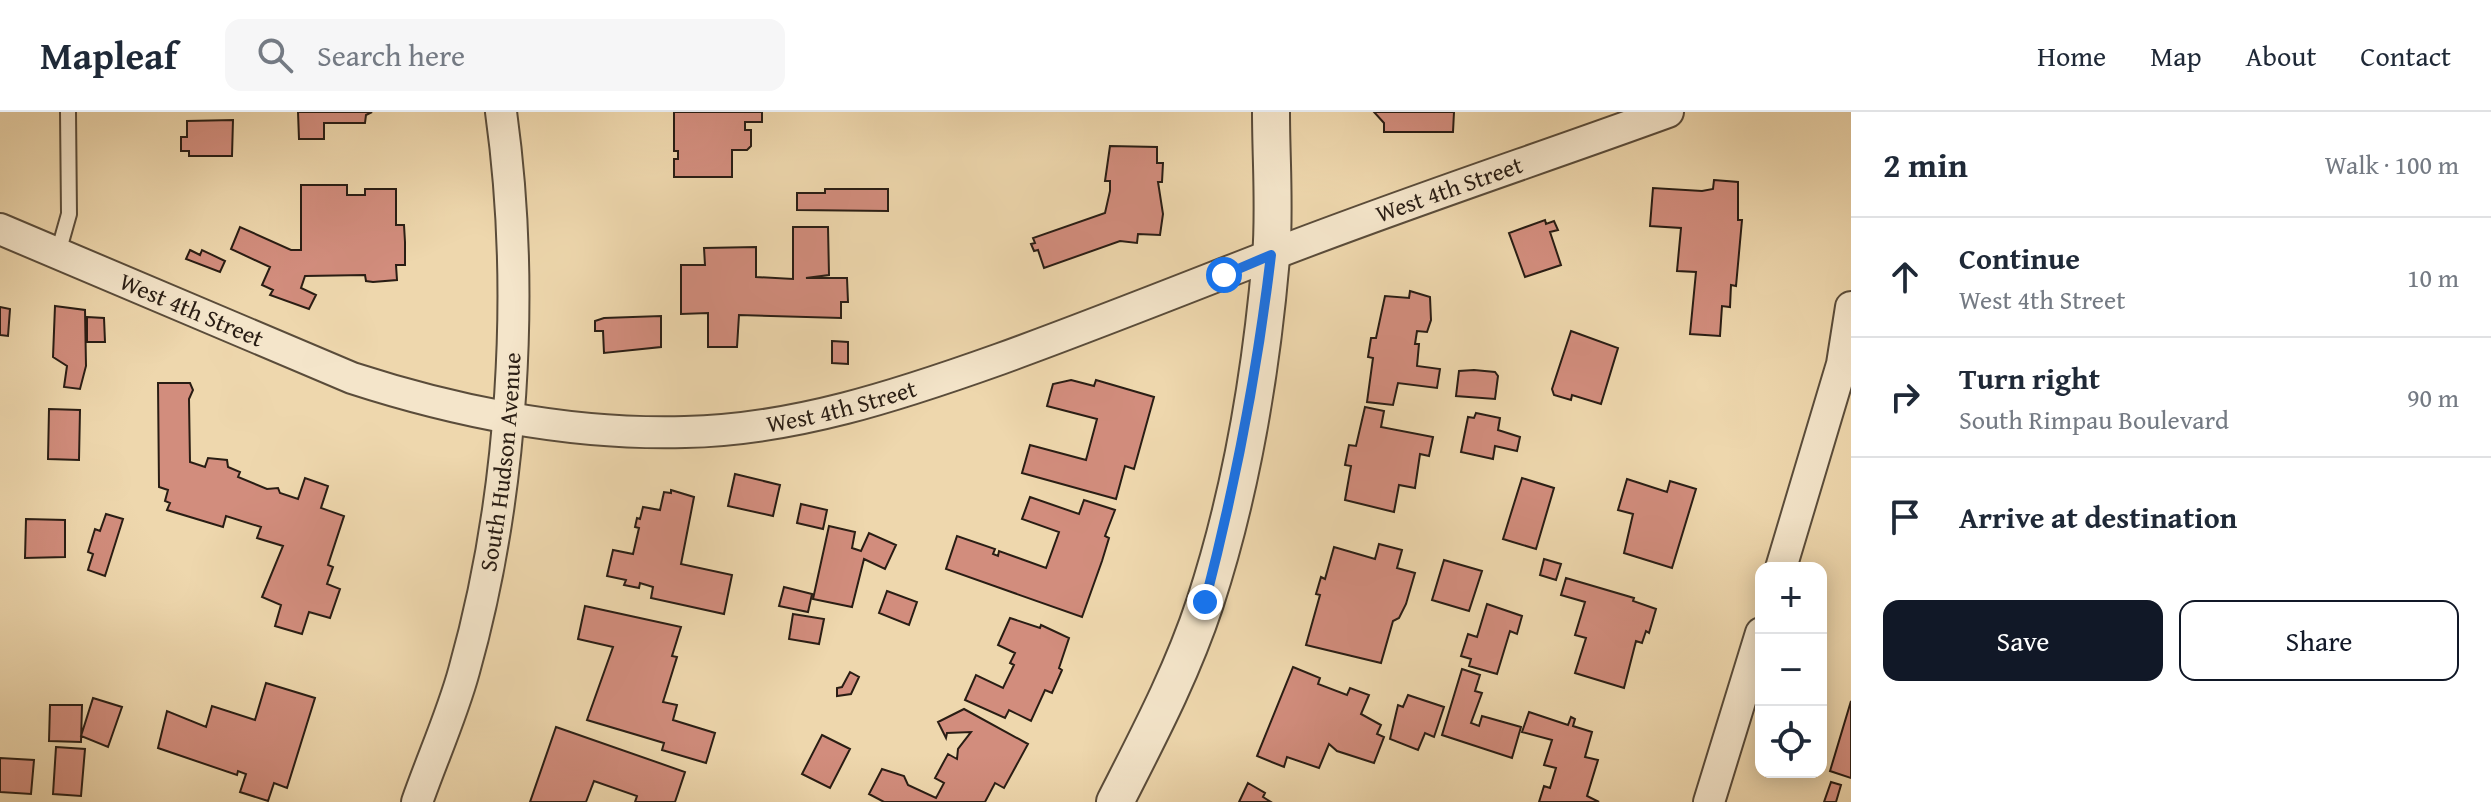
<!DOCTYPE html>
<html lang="en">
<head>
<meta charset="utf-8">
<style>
  body { margin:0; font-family:"Gentium Book Plus",serif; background:#f6f6f7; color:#1f2937 }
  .controls { position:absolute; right:24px; bottom:24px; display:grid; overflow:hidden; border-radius:16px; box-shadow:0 4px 20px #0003 }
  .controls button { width:72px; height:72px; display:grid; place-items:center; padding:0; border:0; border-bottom:2px solid #e0e1e3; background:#fff; color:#1f2937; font:40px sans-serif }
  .stop { position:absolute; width:24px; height:24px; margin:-18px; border:6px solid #1a73e8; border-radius:50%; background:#fff }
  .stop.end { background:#1a73e8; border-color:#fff; box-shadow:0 2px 8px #0008 }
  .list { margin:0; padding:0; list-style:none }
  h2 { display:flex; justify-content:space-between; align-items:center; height:104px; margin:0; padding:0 32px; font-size:34px }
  h2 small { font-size:26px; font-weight:400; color:#747a83 }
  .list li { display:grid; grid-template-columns:52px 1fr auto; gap:24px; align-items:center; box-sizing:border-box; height:120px; padding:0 32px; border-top:2px solid #e0e1e3 }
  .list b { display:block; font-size:30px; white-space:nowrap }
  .list p { margin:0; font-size:26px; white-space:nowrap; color:#747a83 }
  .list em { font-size:26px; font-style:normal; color:#747a83 }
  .actions { display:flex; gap:16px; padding:24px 32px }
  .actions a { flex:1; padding:18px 0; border:2px solid #111827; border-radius:16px; text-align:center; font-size:28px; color:#111827 }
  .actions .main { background:#111827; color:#fff }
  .icon { flex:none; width:44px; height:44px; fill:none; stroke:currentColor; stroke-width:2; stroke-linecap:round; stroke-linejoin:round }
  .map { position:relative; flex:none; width:1851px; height:690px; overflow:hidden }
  header { display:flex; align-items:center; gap:48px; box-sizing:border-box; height:112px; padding:0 40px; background:#fff; border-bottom:2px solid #e0e1e3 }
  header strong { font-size:38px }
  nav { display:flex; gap:44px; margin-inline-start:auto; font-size:28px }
  .search { width:560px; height:72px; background:#f6f6f7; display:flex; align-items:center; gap:20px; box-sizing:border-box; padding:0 28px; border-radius:16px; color:#747a83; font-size:30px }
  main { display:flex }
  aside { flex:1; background:#fff }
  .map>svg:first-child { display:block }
</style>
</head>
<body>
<header>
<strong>Mapleaf</strong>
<div class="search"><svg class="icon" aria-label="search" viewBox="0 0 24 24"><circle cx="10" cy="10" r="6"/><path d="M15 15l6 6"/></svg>Search here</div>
<nav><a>Home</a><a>Map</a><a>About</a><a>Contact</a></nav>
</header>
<main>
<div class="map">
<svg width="1851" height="690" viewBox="0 0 1851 690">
  <rect width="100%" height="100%" fill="#eed7ad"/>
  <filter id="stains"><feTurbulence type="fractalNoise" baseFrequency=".0025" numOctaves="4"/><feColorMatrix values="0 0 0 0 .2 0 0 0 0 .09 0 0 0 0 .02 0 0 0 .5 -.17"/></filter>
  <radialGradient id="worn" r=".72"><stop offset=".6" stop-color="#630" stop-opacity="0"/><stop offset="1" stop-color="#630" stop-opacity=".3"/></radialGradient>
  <!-- building -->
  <path fill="#d28d7d" stroke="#291d14" stroke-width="2" d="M298,0H372L366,3L365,11H324V27H299Z
    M674,0H762V10H745V18H751V34L747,38H732V65H674V47H678V39H674Z
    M1374,0H1454L1453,20H1384V11Z
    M233,8L232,44H189V39H181V25H187V9Z
    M1110,34L1157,35V51H1163L1162,70H1158L1163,102L1160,123L1138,122L1137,131L1120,129L1044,156L1038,138L1034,139L1031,132L1035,131L1033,126L1105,101L1110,79V69H1105Z
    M1714,68L1738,70V108H1742L1736,174L1731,173L1730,195L1722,194L1720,224L1690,222L1696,160L1677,159L1681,116L1650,114L1653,76L1702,79L1713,77Z
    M301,73H347V83H365V77H396V113H404L405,130V153H396L397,168L373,170L366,169L365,163L305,164L301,176L316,183L309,197L270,183L273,178L262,173L270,155L231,137L240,115L291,138H301Z
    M825,77H888V99L797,98V81H825Z
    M1545,108L1546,112L1554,109L1558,118L1550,120L1561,153L1525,165L1509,121Z
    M793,115H828L829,163L806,166H847L848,190H841V206L739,203L737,235H708V201L681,202V153H705L704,136L756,135V165L793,167Z
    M190,138L200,143L202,138L225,149L220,160L186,147Z
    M1410,179L1430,185L1431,208L1427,220L1417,219L1415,232H1419L1417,254L1440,257L1437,276L1398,271L1393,293L1367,290L1373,246L1368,245L1371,226H1376L1385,184L1409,186Z
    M55,194L85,198L86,254L80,277L64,275L67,254L53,245Z
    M0,195L10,197L8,224L0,223Z
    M661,204V235L604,241L603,219H595V209L604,206Z
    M87,205L104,206L105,230H87Z
    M1571,219L1618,236L1601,292L1572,283L1571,288L1554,283L1552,277Z
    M832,229L848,230V252L832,251Z
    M1474,258L1495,260L1498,264L1495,287L1456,284L1459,259Z
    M1071,268L1094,274L1096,268L1154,285L1134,357L1125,354L1116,387L1022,361L1030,333L1086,348L1097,307L1047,294L1053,272Z
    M158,271H190L193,278L189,287L190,350L205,355L208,346L227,348L228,355L240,360L238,365L267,377L278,376L280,381L298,387L305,366L328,374L321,396L344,404L328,453L333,455L327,472L340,477L330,506L309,500L302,522L275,514L281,493L262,485L283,434L257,426L261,415L226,404L223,415L167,398L170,391L165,389L168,378L159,375Z
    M1365,295L1384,299L1381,315L1433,325L1429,344L1420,342L1415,376L1399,373L1394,400L1345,388L1351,354L1345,353L1349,333L1356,334Z
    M49,297L80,298L79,348L48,347Z
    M1476,301L1500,306L1498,318L1520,325L1517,339L1495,334L1493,347L1461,340L1468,305L1474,306Z
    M735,362L780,373L773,404L728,394Z
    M1522,366L1554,376L1536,437L1503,427Z
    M1627,367L1667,380L1670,369L1696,377L1672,456L1624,441L1633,402L1618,398Z
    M671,378L694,385L681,452L732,463L724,502L651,486L653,475L640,471L639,476L624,473L626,468L607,464L613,438L633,442L639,416L635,415L637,406L640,407L643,395L660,398L664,380L671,381Z
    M1030,385L1079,402L1084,388L1115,398L1105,424L1109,426L1102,449L1082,505L946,457L957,424L995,437L993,442L998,444L999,439L1046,456L1059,420L1022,407Z
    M801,392L827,398L823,417L797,411Z
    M106,402L123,407L105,464L88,458L93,442L88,440L95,417L100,419Z
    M26,407L65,408V445L25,446Z
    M829,414L855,420L852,436L861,439L869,421L896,433L885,457L864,447L852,495L813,487Z
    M1379,432L1402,438L1397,456L1415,461L1406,492L1399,506L1393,509L1381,551L1306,533L1320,483L1316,482L1321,465L1325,467L1334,435L1375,447Z
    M1544,447L1561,452L1556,468L1540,463Z
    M1444,448L1482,459L1469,499L1432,488Z
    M1566,466L1634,486L1633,489L1656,497L1649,521L1646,519L1642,531L1636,529L1624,576L1575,561L1586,526L1575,523L1585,490L1561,483Z
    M784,475L812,482L808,500L779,494Z
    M887,479L917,490L909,513L879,501Z
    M1487,492L1522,504L1517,522L1510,519L1497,562L1469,554L1471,547L1461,544L1468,522L1477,525Z
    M585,494L681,515L672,544L677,545L663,590L677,593L673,608L715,621L706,651L662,638L664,631L587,608L613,535L578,527Z
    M793,502L824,507L819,532L789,527Z
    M1010,506L1040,516L1041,513L1069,526L1059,556L1062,558L1052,581L1045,578L1031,609L1009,598L1005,606L965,588L976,563L1003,576L1014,553L1010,551L1015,541L998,533Z
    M1293,555L1320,566L1318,572L1347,583L1350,576L1369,583L1361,602L1381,613L1377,622L1384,625L1374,651L1337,639L1329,632L1319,656L1287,645L1284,655L1257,644Z
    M1462,557L1480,563L1475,579L1482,581L1471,611L1479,614L1482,604L1521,615L1512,646L1442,623Z
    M850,560L859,565L851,582L837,584V576L842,575Z
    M266,571L315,586L287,676L274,671L268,689L240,680L246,662L238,659L237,663L158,636L167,599L206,615L212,594L255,608Z
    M1408,583L1444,595L1434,625L1425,621L1418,638L1390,627L1398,593L1403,595Z
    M93,586L122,595L108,635L81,624Z
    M1851,589V666L1830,659Z
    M50,593H82L81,630L49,629Z
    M964,597L1028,632L1004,676L995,671L985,690H884L869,682L882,657L904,664L908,673L936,686L944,671L935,666L948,642L957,647L958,637L971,620L947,621L946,626L938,610Z
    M1529,600L1568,613L1571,605L1575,607L1573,614L1592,620L1585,645L1598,648L1587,684L1599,690H1539L1544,674L1550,676L1556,656L1544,653L1552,628L1522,620Z
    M556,615L685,660L675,690H635L637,684L594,669L586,690H530Z
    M822,623L850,637L830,676L802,662Z
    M56,635L85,637L81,684L53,682Z
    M0,646L34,648L31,682L0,680Z
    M1831,670L1841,673L1836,690H1824Z
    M1248,671L1265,681L1263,685L1271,690H1239Z"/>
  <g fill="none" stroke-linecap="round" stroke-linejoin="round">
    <!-- service casing -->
    <g stroke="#5a4c3a" stroke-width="18">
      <path id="service" d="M58,141L69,102L68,0"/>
    </g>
    <!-- minor casing -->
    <g stroke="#5a4c3a" stroke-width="34">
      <g id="minor">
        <path id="s1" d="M0,117L352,266C460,301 571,323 685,320C793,318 899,283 1000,247C1091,214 1181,178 1271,143C1402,92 1536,48 1668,0"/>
        <path d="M1781,456L1842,252L1851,195"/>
        <path id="s2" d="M417,690C432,647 452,603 464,559C513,385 526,179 501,0"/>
        <path d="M1709,690L1761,521"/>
      </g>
    </g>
    <!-- tertiary casing -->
    <g stroke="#5a4c3a" stroke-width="40">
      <path id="tertiary" d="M1115,690C1148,625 1182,561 1205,491C1241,381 1261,261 1271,146C1275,98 1271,48 1271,0"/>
    </g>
    <!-- service -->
    <use href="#service" stroke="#f4e5ca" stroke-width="14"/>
    <!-- minor -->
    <use href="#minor" stroke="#f4e5ca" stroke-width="30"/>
    <!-- tertiary -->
    <use href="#tertiary" stroke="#f4e5ca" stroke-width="36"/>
  </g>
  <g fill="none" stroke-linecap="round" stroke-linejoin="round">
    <!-- route -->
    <path stroke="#1a73e8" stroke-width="10" d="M1205,490C1235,374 1257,262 1271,143L1224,163"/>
  </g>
  <g text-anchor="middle" stroke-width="8" stroke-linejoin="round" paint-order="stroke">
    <!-- street labels -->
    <g font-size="24" fill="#291d14" stroke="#f4e5ca">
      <text dy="8" stroke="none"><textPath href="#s1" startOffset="1526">West 4th Street</textPath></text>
      <text dy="8" stroke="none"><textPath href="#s1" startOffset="208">West 4th Street</textPath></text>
      <text dy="8" stroke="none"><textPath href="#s1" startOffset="880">West 4th Street</textPath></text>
      <text dy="8" stroke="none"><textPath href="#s2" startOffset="352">South Hudson Avenue</textPath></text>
    </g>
  </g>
  <rect width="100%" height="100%" filter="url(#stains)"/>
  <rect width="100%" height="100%" fill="url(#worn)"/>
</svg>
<div class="controls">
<button>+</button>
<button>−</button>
<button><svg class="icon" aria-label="locate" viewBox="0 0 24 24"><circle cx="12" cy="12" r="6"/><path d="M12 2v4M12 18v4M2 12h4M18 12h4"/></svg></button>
</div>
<div class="stop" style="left:1224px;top:163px"></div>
<div class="stop end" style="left:1205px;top:490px"></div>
</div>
<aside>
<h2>2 min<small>Walk · 100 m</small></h2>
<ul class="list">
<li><svg class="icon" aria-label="ahead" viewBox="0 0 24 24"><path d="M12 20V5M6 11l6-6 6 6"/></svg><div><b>Continue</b><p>West 4th Street</p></div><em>10 m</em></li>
<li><svg class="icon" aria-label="right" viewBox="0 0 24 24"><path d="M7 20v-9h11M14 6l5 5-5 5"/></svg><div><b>Turn right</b><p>South Rimpau Boulevard</p></div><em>90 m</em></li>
<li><svg class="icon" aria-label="arrive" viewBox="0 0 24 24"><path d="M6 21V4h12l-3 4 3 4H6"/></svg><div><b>Arrive at destination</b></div></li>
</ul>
<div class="actions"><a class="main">Save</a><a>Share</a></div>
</aside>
</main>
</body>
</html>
